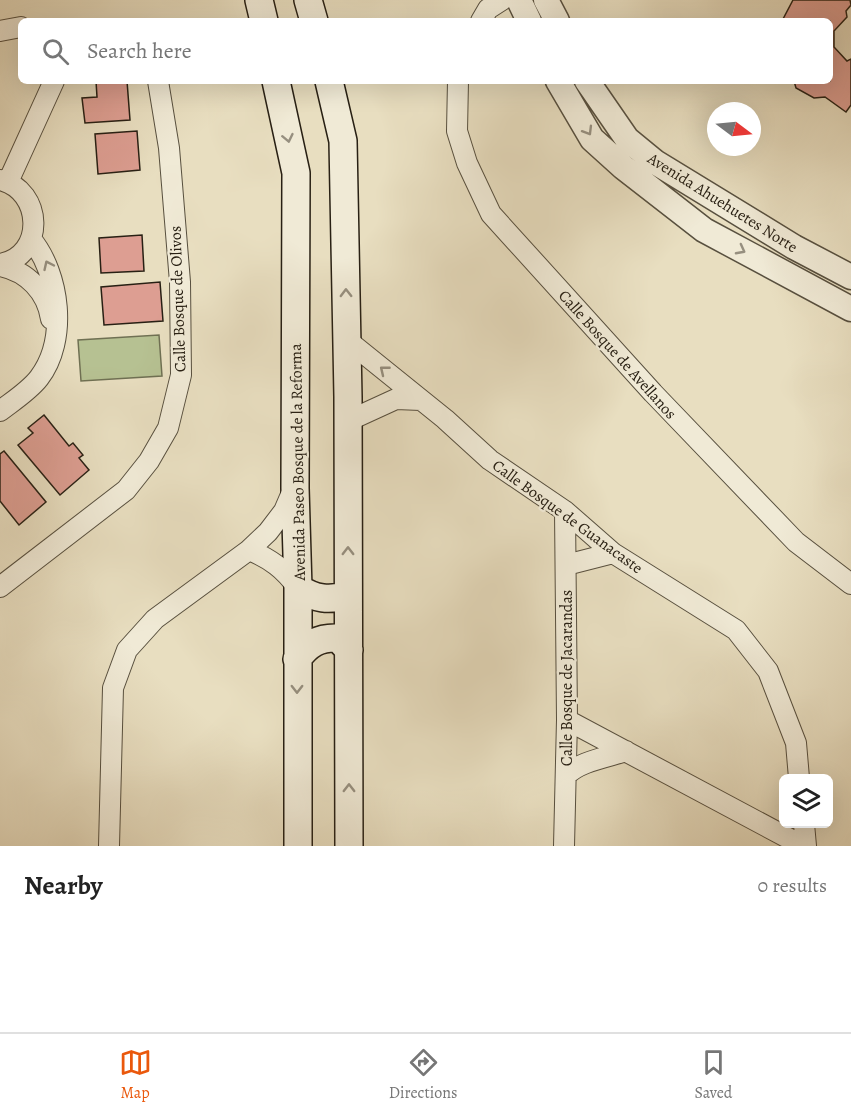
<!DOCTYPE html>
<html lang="en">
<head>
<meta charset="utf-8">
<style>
  body { margin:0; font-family:Alegreya,serif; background:#f6f6f6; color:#222 }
  .controls { position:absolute; right:18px; bottom:18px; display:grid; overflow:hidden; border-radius:9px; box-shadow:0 6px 24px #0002 }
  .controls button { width:54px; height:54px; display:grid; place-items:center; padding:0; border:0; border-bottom:2px solid #e0e0e0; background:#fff; color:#222; font:30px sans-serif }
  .compass { position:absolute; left:707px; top:102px; width:54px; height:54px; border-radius:50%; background:#fff; box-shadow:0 6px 24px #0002; rotate:106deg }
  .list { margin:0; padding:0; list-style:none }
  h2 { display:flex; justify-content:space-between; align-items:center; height:78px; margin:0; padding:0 24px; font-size:26px }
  h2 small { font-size:20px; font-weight:400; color:#767676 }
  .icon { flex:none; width:33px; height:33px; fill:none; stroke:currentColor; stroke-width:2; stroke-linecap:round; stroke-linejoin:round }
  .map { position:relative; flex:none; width:851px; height:846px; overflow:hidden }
  .search { position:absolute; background:#fff; box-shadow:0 6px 24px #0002; left:18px; right:18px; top:18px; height:66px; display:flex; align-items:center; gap:15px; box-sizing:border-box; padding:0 21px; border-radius:9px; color:#767676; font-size:22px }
  .sheet { height:186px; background:#fff }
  nav { display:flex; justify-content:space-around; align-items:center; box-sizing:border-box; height:84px; border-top:2px solid #e0e0e0; background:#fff; font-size:16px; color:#767676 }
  nav a { display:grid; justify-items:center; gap:3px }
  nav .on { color:#ea580c }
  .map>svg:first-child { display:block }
</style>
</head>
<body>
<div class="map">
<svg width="851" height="846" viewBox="0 0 851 846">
  <rect width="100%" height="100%" fill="#e8dec0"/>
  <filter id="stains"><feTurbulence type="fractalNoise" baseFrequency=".00333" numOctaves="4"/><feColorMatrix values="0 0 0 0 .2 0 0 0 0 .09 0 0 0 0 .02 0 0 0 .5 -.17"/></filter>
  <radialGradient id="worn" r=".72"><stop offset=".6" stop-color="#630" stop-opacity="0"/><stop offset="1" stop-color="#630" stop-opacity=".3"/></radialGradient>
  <!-- green -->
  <path fill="#b6c192" stroke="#6f7053" stroke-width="1.5" d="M159,335L162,376L81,381L78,340Z"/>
  <!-- building -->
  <path fill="#dd9e92" stroke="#282014" stroke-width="1.5" d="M793,0H850L851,5L846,11L847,17L834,31V47L847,61L851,59V105L846,112L825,97L814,98L796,88L794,81H830V21H782Z
    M96,81H127L130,120L85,123L82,98L97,97Z
    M137,131L140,170L98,174L95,134Z
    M142,235L144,271L101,273L99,238Z
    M160,282L163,321L104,325L101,287Z
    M44,415L69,446L73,443L83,455L79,458L89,470L60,495L18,445L33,433L28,428Z
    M4,451L46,502L19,525L0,501V454Z"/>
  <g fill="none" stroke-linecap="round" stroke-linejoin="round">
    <!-- minor casing -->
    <g stroke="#58503f" stroke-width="22">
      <path id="minor" d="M481,21L488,9L502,0
        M0,31L21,27
        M458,81L457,131L467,163L491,214L653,393L796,542L851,584
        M0,180C43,190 46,256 0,264
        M8,182L54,81
        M0,266C27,271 47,292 51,319
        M347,340L445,419L490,460L565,511L613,553L736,630L768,671L796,743L799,778
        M0,411C13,401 29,391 39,378C68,340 60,274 31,239
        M348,421L396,399L421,400
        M249,550C271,559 284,569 298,588
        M566,565L613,553
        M0,587L126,490L149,461L168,428L181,375L180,282L169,148L158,81
        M567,720L790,839L797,846
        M566,776C577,762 608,757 626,751
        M804,824L806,846
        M109,846L113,688L127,650L155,619L249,550L268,532L284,511L293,490
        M564,846L567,720L565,511"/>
    </g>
    <!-- tertiary casing -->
    <g stroke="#58503f" stroke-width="27">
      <path id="tertiary" d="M519,0L529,21
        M546,0L557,21
        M558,81L592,139L623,167L704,230L851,309
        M587,81L627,139L655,162L794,247L851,277"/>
    </g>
    <!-- secondary casing -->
    <g stroke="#282014" stroke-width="30">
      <path id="secondary" d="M259,0L264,21
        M308,0L314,21
        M276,81L296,173L295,488L298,588V846
        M329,81L343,141L348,397L349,846
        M298,588C315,599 329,601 348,595
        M297,659C308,644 319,637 338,638L349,650"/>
    </g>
    <!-- minor -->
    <use href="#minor" stroke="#f0ead6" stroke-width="20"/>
    <!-- tertiary -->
    <use href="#tertiary" stroke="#f0ead6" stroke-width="24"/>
    <!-- secondary -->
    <use href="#secondary" stroke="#f0ead6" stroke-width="27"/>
  </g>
  <!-- one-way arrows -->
  <defs><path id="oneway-chevron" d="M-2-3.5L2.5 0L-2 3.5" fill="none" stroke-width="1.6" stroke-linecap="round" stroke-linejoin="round" transform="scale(1.5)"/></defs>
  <g stroke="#968f7f">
    <use href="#oneway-chevron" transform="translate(588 131) rotate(59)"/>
    <use href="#oneway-chevron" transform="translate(288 138) rotate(78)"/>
    <use href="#oneway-chevron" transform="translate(741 250) rotate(28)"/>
    <use href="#oneway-chevron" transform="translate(48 265) rotate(-115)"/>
    <use href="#oneway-chevron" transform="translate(346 293) rotate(-91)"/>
    <use href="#oneway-chevron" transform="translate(384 370) rotate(-141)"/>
    <use href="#oneway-chevron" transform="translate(348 551) rotate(-90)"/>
    <use href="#oneway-chevron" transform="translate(297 689) rotate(90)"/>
    <use href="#oneway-chevron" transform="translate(349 788) rotate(-90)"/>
  </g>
  <g text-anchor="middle" stroke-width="4.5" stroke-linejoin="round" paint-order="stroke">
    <!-- street labels -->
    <g font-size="16" fill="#282014" stroke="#f0ead6">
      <text transform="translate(723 202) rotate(32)" y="6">Avenida Ahuehuetes Norte</text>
      <text transform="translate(177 299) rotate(-92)" y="6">Calle Bosque de Olivos</text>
      <text transform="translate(618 354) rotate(48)" y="6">Calle Bosque de Avellanos</text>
      <text transform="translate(297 462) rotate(-91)" y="6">Avenida Paseo Bosque de la Reforma</text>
      <text transform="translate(568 516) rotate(36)" y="6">Calle Bosque de Guanacaste</text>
      <text transform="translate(566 678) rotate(-90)" y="6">Calle Bosque de Jacarandas</text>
    </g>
  </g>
  <rect width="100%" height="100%" filter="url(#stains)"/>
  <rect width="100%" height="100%" fill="url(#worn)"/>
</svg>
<div class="controls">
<button><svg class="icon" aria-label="layers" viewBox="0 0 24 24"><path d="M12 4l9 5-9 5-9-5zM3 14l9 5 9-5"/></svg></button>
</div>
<svg class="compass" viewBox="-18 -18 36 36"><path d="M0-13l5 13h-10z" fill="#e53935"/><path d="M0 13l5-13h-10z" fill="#767676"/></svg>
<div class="search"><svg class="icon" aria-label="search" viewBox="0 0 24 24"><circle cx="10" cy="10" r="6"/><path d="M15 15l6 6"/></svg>Search here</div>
</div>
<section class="sheet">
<h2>Nearby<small>0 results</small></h2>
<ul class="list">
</ul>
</section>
<nav>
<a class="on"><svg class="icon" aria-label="map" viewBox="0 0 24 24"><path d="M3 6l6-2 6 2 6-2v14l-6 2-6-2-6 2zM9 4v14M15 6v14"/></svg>Map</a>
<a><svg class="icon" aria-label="directions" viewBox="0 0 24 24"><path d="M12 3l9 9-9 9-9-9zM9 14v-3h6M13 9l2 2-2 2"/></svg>Directions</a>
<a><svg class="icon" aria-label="saved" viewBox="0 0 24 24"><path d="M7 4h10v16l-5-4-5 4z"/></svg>Saved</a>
</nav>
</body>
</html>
